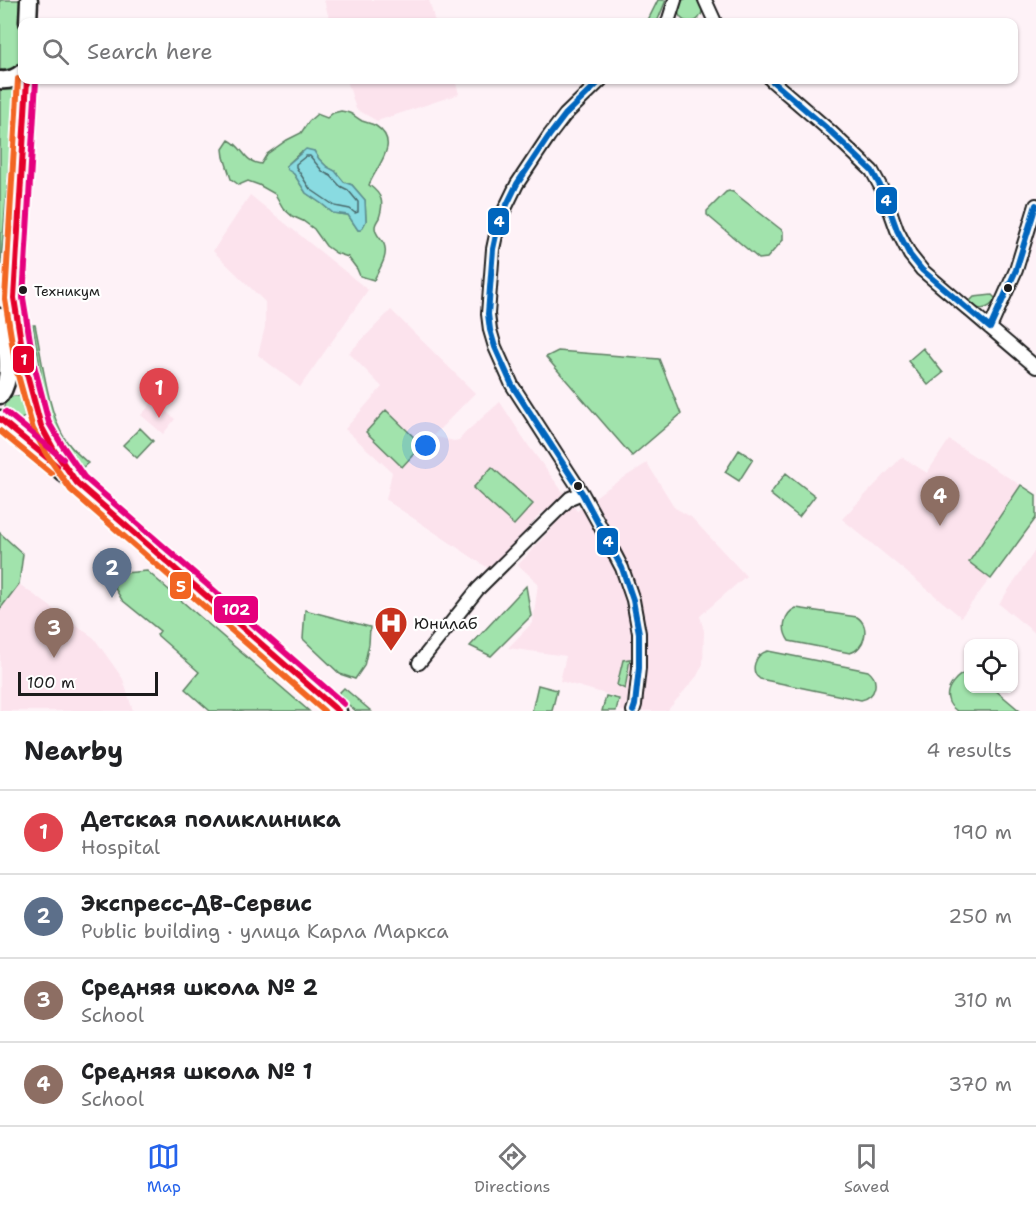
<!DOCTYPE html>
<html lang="en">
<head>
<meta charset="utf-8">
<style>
  body { margin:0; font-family:"Shantell Sans",sans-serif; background:#f6f6f6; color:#202124 }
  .controls { position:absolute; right:18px; bottom:18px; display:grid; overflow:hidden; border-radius:12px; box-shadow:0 2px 4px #0004 }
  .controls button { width:54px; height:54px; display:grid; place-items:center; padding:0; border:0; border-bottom:2px solid #e0e0e0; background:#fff; color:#202124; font:30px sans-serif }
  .scale { position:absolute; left:18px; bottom:15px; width:140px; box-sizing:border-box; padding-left:6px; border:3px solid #1c1c1c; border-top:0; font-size:16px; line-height:21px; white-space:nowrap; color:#1c1c1c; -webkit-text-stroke:4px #fff; paint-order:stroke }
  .you { position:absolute; left:426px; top:446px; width:21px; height:21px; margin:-15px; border:4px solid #fff; border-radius:50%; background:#1a73e8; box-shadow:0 0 0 9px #1a73e833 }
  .badge { display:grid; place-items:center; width:39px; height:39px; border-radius:50%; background:#2563eb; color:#fff; font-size:20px; font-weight:700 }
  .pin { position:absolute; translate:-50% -50px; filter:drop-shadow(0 2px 3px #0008) }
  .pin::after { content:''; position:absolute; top:32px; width:21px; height:18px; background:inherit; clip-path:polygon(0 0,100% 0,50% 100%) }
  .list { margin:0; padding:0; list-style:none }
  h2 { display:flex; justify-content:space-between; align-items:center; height:78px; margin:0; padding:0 24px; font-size:26px }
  h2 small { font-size:20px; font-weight:400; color:#757577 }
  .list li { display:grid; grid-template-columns:39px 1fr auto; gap:18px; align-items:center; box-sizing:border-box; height:84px; padding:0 24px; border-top:2px solid #e0e0e0 }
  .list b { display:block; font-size:22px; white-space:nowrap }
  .list p { margin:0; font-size:20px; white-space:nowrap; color:#757577 }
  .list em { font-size:20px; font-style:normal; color:#757577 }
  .icon { flex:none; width:33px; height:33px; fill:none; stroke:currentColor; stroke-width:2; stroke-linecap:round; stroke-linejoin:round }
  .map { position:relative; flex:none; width:1036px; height:711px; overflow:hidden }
  .search { position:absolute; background:#fff; box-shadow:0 2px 4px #0004; left:18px; right:18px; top:18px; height:66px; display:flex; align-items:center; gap:15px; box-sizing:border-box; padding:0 21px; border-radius:12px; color:#757577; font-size:22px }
  .sheet { height:414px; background:#fff }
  nav { display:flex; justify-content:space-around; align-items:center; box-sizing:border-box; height:84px; border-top:2px solid #e0e0e0; background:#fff; font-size:16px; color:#757577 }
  nav a { display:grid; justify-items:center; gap:3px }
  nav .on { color:#2563eb }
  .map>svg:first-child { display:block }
</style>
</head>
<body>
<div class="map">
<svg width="1036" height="711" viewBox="0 0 1036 711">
  <rect width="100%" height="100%" fill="#fef2f7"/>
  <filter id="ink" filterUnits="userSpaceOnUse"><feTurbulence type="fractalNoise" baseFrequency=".0167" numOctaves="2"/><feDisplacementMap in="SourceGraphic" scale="12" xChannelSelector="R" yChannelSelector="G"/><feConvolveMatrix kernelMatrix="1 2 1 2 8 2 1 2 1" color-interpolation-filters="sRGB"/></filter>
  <g filter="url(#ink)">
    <!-- built -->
    <path fill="#fce3ed" d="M324,0H429L435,22H330Z
      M347,80H455L459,94L377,121L356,109Z
      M250,195L368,290L300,387L258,355L265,327V302L213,251Z
      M391,310L475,393L433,436L454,441L459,440L466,432L500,402L528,445L577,511L603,491L647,463L675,508L691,517L746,576L700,616L704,631L703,664L697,676L667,711H620V698L560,681L566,656L508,648L533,622L538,583L518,565L554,526L543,511L491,570L386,500L392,472L345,429L382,387L349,353Z
      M154,401L175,419L163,434L141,415Z
      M949,440L1036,495V518L961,617L842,519L902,457L927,473Z
      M1036,549V634L999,604Z
      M19,584L94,638L123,679L133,711H0V609Z"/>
    <!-- green -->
    <path fill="#a1e3ac" stroke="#5e8064" stroke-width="1.5" fill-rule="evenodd" d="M678 10a12 12 0 1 1 24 0a12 12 0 1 1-24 0Z
      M0,0H22L20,62C14,68 9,70 0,70Z
      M658,0H666L657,22H647Z
      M0,90H15L0,273Z
      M341,111C353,113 352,115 362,121C367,123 371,123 376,126C402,143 376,166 369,185C383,195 384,203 379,218C377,221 375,224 375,227C375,235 381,238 384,244C389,256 379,269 374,280L360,276L357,269L348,257L336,253L326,246L314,229L303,221L292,216L283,208L275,194L259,185L248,181L239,185L231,179L224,157L223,149L229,140C245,148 242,161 261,164L267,154L287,140L301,133L309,121L317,114L327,118L333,113ZM314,151L319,159L327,167L335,171L344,182L352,185L365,200L366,221L361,230H358L348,215L333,213L322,204L306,193L294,174L286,166L301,152Z
      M729,191L733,192L783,231V240L767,258L759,259L707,215V211L726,192Z
      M992,295L996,299C989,310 979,312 968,303L974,297Z
      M33,325H35C42,357 48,418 68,443C73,450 81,457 88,463L83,467L62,447L54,432L48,415Z
      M923,348L943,373L928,385L908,361Z
      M558,351L659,359L681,414L632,456L546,357Z
      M4 408a12 12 0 1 1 24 0a12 12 0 1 1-24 0Z
      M386,410L422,445L402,467L366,432Z
      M140,428L153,441L137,458L123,445Z
      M739,450L753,459L739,481L725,472Z
      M492,467L533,504L514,525L473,488Z
      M786,473L815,496L799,517L770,494Z
      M1021,485L1036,495V518L991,579L969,562Z
      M0,533L23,554L19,584L0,609Z
      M147,571L309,711H210L185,689L199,672L157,635L160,631L122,600L113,585L116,583L113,574Z
      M526,586L531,616L491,656L470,646Z
      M796,608L857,617C871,626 865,649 850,653L789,641C781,630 783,614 796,608Z
      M305,610L370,627L369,644L364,666L355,679L340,674L303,639Z
      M768,651L868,671C880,680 876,697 861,700L760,679C749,671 755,654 768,651Z
      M630,659L625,689L617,685L623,660Z
      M968,672V688L994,689L1020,711H957C953,708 949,705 948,699C945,688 958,674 968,672Z
      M538,685L557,690L552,711H532Z
      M344,688L371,711H356L337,695Z
      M606,696L619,699L616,711H602Z"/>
    <!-- water -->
    <path fill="#89dbe1" stroke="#5d8f92" stroke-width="1.5" d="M306,149L314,151L319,159L327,167L335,171L344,182L352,185L365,200L366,221L361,230H358L348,215L333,213L322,204L306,193L294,174L288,170L286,166Z"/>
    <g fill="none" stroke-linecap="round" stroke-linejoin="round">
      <!-- shore -->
      <path stroke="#48686b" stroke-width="1.5" d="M306,156H310L323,172L331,176L340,186L348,190L358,202V212L355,213L350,209L335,206L310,189L296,167V164Z"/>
      <!-- minor casing -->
      <g stroke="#1c1c1c" stroke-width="16">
        <path id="minor" d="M705,0L715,22
          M668,22L675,0
          M601,80L565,115L549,136L517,184L499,221L493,249L488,314L490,330L495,347L512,385L582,493L598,522L622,568L633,600L639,633V668L635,705L633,711
          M771,80L830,131L872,171L883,191L897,230L910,255L922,270L1036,367
          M990,328L1016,270L1036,205
          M419,663L478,589L570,498L582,493"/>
      </g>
      <!-- major casing -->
      <g stroke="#1c1c1c" stroke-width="21">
        <path id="major" d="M28,22L29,0
          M0,80C8,81 16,78 22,73
          M27,80L14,298L25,367L35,404L46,437L64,466
          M0,317C5,339 15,376 0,395
          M0,419L144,541L338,711"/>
      </g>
      <!-- minor -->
      <use href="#minor" stroke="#fff" stroke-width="12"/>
      <!-- major -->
      <use href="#major" stroke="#fff" stroke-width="16"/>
      <!-- bus-1 casing -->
      <g stroke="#fff" stroke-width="10">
        <path id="bus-1" d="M601,80L565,115L549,136L517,184L499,221L493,249L488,314L490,330L495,347L512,385L582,493L622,568L633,600L639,633V668L635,705L633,711
          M771,80L830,131L872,171L883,191L897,230L910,255L922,270L990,328
          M990,328L1016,270L1036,205"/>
      </g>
      <!-- bus-2 casing -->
      <g stroke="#fff" stroke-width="10">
        <path id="bus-2" d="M27,80L14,298L25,367L41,426L54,450L77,483L338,711
          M0,419L57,466"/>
      </g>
      <!-- bus-3 casing -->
      <g stroke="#fff" stroke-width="10">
        <path id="bus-3" d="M18,79L5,299L16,368L33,429L47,455L71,490L324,711
          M0,431L51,473"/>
      </g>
      <!-- bus-4 casing -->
      <g stroke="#fff" stroke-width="10">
        <path id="bus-4" d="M36,81L23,298L34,365L49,423L62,445L84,477L344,704
          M6,412L63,459"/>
      </g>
      <!-- bus-1 -->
      <use href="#bus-1" stroke="#0065bd" stroke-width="6"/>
      <!-- bus-2 -->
      <use href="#bus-2" stroke="#e4002b" stroke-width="6"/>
      <!-- bus-3 -->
      <use href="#bus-3" stroke="#f26522" stroke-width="6"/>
      <!-- bus-4 -->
      <use href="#bus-4" stroke="#e5007d" stroke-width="6"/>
    </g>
  </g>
  <!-- icons -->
  <defs>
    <g id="hospital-pin" transform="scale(1.725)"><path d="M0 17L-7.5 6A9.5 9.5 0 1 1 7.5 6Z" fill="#c8321e" stroke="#fff"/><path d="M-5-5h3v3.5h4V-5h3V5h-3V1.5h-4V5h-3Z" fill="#fff"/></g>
  </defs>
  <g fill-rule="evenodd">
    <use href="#hospital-pin" x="391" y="623"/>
  </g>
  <!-- markers -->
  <g fill="#1c1c1c" stroke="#fff" stroke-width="2">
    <circle cx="1008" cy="288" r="5"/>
    <circle cx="23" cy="290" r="5"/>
    <circle cx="578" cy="486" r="5"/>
  </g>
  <g text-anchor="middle" stroke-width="4.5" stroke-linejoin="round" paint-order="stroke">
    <!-- bus labels -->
    <g font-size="14" fill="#1c1c1c" stroke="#fff" text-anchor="start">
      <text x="34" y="296">Техникум</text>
    </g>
    <!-- poi labels -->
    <g font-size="16" fill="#1c1c1c" stroke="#fff" text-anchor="start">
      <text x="414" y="629">Юнилаб</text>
    </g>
  </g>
  <g stroke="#fff" stroke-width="2">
    <rect x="875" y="186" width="23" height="29" rx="6" fill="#0065bd"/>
    <rect x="487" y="207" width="23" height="29" rx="6" fill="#0065bd"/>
    <rect x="12" y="345" width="23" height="29" rx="6" fill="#e4002b"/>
    <rect x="596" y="527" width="23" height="29" rx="6" fill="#0065bd"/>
    <rect x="169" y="571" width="23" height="29" rx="6" fill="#f26522"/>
    <rect x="213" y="595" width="46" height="29" rx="6" fill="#e5007d"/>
  </g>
  <g font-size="16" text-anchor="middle" font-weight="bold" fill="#fff">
    <text x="886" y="206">4</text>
    <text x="499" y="227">4</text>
    <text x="24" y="365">1</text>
    <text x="608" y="547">4</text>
    <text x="181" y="592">5</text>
    <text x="236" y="615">102</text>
  </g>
</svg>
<div class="controls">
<button><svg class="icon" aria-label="locate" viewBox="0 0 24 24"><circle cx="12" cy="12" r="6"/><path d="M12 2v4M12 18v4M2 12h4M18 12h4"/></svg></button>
</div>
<div class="scale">100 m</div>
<div class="you"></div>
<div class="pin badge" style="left:159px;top:418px;background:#e0444e">1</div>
<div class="pin badge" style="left:112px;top:598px;background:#5c6f8a">2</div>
<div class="pin badge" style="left:54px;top:658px;background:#8d6e63">3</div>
<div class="pin badge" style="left:940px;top:526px;background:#8d6e63">4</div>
<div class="search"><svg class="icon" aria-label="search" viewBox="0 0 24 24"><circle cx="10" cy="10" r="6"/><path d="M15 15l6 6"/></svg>Search here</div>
</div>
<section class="sheet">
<h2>Nearby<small>4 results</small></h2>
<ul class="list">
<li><span class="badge" style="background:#e0444e">1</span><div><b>Детская поликлиника</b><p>Hospital</p></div><em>190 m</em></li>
<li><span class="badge" style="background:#5c6f8a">2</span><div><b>Экспресс-ДВ-Сервис</b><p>Public building · улица Карла Маркса</p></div><em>250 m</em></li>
<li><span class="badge" style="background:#8d6e63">3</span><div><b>Средняя школа № 2</b><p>School</p></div><em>310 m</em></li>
<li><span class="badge" style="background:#8d6e63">4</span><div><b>Средняя школа № 1</b><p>School</p></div><em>370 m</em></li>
</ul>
</section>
<nav>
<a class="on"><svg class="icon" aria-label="map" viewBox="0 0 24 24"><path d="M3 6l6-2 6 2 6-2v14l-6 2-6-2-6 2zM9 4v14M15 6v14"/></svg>Map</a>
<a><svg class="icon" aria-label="directions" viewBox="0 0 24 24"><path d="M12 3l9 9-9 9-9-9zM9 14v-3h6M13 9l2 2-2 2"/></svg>Directions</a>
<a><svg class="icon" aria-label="saved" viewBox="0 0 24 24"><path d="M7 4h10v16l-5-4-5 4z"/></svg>Saved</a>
</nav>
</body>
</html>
